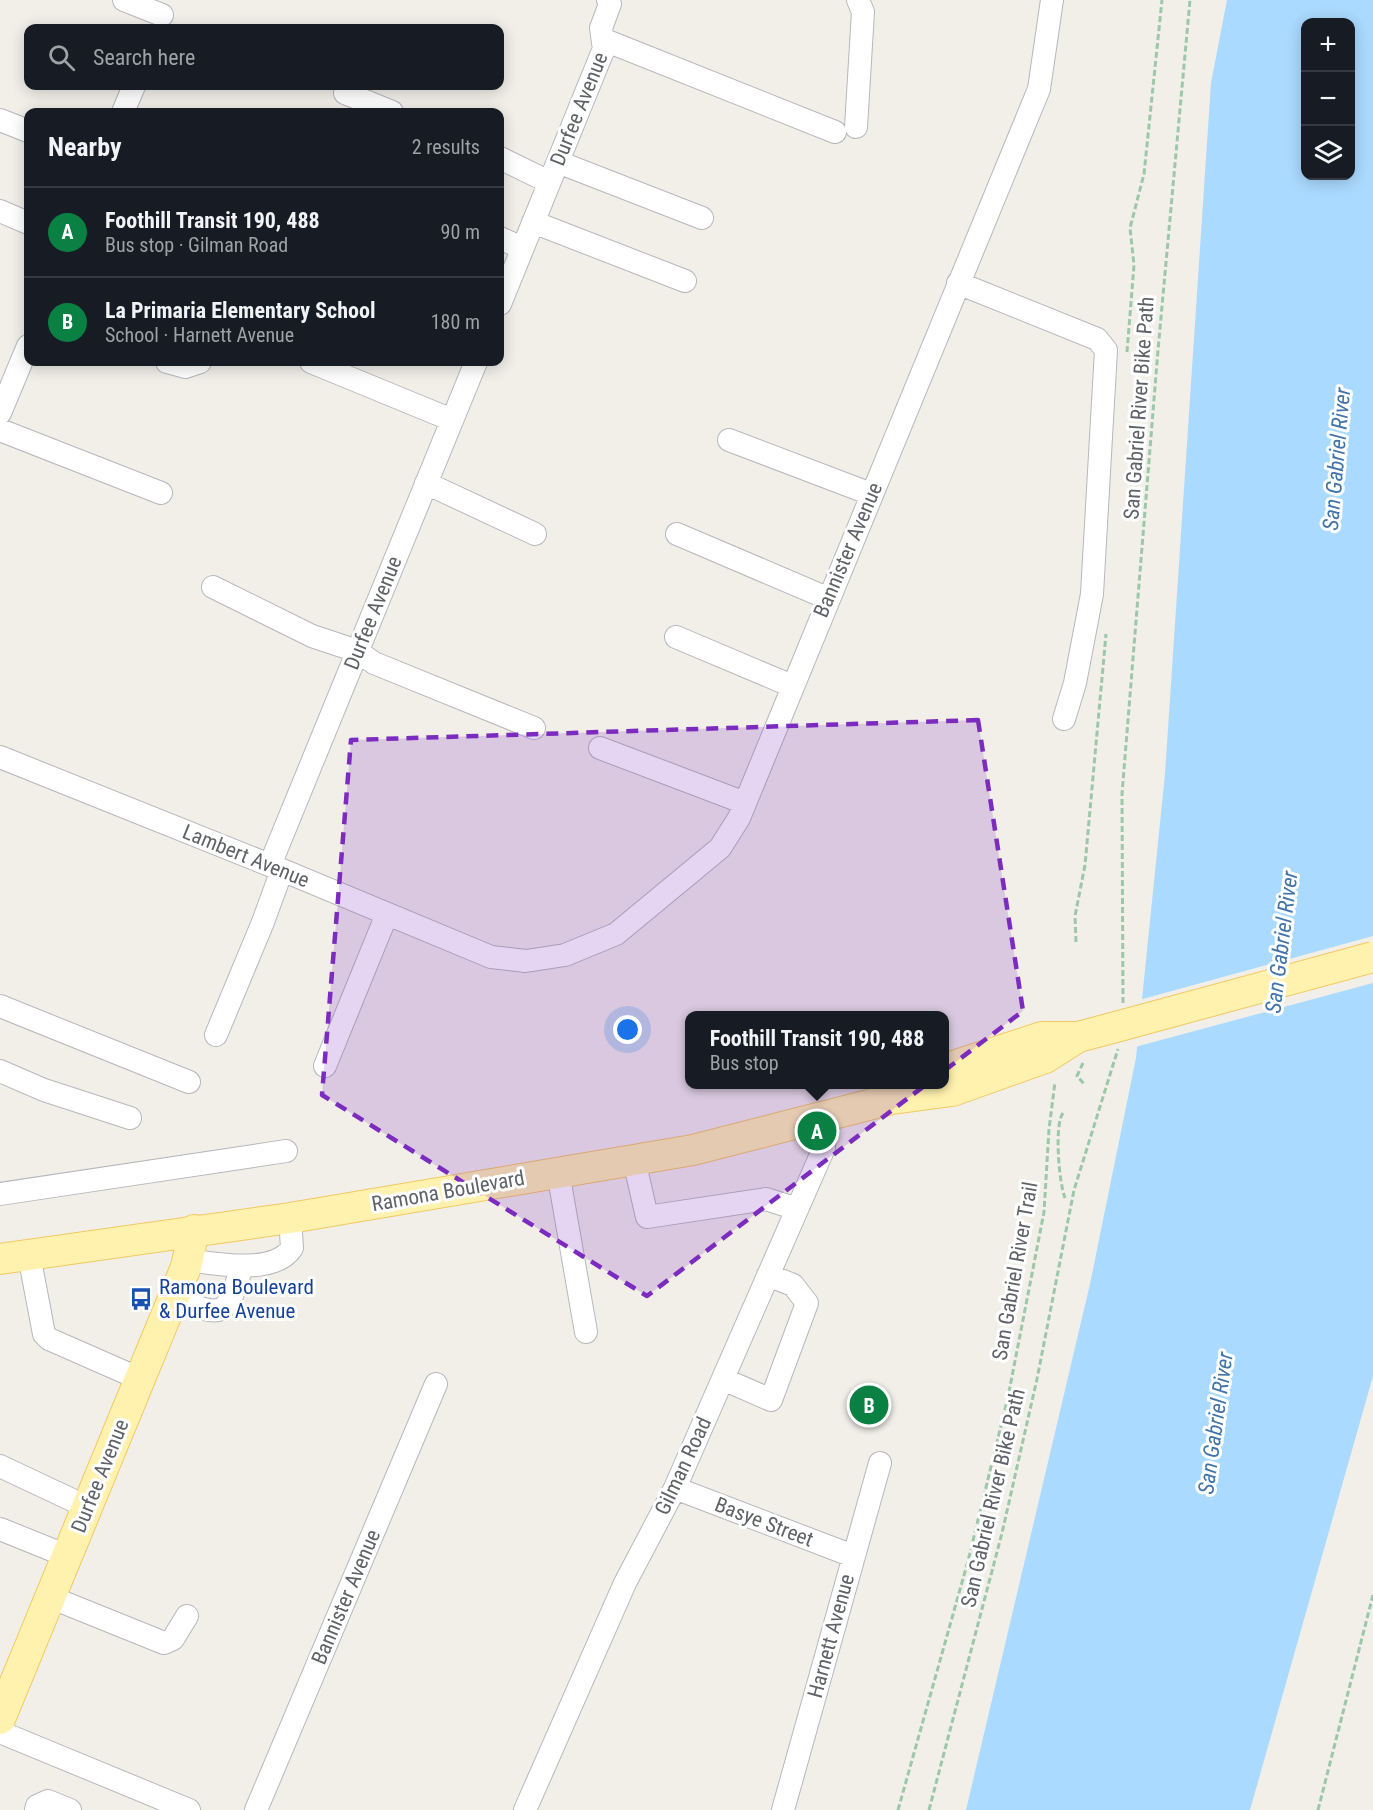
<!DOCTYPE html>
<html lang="en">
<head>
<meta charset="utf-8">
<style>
  body { margin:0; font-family:"Roboto Condensed",sans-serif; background:#242831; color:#f1f3f6 }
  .controls { position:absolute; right:18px; top:18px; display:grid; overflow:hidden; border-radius:12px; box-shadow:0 3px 15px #0003 }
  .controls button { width:54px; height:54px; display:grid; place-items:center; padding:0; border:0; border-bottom:2px solid #363941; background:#171b24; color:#f1f3f6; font:30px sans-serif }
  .you { position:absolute; left:628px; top:1030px; width:21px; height:21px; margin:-15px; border:4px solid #fff; border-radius:50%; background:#1a73e8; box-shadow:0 0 0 9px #1a73e833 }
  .badge { display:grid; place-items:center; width:39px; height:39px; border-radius:50%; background:#0b8043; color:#fff; font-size:20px; font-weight:700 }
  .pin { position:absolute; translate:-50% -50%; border:3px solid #fff; box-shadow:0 2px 6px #0006 }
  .popup { position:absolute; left:685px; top:1011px; width:264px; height:78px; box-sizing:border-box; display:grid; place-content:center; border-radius:12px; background:#171b24; filter:drop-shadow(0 2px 4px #0005); font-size:20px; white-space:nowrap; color:#9ea1a6 }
  .popup b { font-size:22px; color:#f1f3f6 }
  .popup::after { content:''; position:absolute; left:50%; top:100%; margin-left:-12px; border:12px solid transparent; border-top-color:#171b24 }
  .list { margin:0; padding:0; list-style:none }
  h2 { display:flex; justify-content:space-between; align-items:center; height:78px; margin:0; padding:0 24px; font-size:26px }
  h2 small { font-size:20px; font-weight:400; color:#9ea1a6 }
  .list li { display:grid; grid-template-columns:39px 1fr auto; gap:18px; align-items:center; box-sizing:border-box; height:90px; padding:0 24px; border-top:2px solid #363941 }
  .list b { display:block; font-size:22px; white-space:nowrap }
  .list p { margin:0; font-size:20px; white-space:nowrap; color:#9ea1a6 }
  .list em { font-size:20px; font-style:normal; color:#9ea1a6 }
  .icon { flex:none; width:33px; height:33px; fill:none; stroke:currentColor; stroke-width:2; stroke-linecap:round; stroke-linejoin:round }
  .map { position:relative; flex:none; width:1373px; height:1810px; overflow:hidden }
  .search { position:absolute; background:#171b24; box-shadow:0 3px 15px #0003; left:24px; top:24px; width:480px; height:66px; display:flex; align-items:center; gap:15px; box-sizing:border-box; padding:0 21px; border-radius:12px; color:#9ea1a6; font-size:22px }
  .panel { position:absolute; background:#171b24; box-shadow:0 3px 15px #0003; left:24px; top:108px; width:480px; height:258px; border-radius:12px }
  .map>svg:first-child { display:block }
</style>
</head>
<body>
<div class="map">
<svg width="1373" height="1810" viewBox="0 0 1373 1810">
  <rect width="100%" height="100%" fill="#f1efe8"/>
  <!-- water -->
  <path fill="#aadaff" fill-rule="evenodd" d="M1227,0H1373V1376L1250,1810H966L1090,1284L1136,1058L1165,774L1211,83ZM1306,22H1350V176H1306Z"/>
  <!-- pier -->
  <path fill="#f1efe8" d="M1373,936V983L1135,1047L1139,1000Z"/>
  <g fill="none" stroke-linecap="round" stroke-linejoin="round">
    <!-- minor casing -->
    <g stroke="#b5b8bc" stroke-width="24">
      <path id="minor" d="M124,0L162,15
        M604,50L601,28L610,4L608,0
        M345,93L392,112
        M123,112L134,86
        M0,120L28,131
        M856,127L863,12L858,0
        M500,158L549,182
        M558,162L702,218
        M0,211L28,223
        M533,222L685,281
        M500,238L522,248
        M958,283L1097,339L1106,350L1092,594L1075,683L1064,719
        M500,304L607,41L835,132
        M167,362L185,367L200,362
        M311,362L452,420
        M0,413L28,346
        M0,430L161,493
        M729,440L871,494
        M426,483L535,534
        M677,534L827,598
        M213,587L312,636L357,651L374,663L534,728
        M676,637L792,686
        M600,748L745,803
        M0,757L282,870L491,957L526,961L565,955L616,934L720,848L739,818L1039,89L1052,0
        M270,865L476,362
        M0,1006L189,1082
        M216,1035L263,922L282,870
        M325,1066L387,914
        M0,1071L44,1090L130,1118
        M634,1160L647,1217L766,1199L797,1209
        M558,1172L586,1332
        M0,1194L286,1151
        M29,1255L44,1334L49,1339L140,1379
        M189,1260C217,1264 274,1275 292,1248L290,1218
        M173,1299C225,1317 226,1319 242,1266
        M723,1379L771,1400L807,1303L793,1285L768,1275
        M0,1466L87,1507
        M675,1488L853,1556
        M0,1529L67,1556
        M50,1597L164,1643L173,1639L187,1616
        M0,1732L189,1810
        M36,1810L37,1806L48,1801L70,1810
        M256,1810L436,1384
        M525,1810L625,1583L675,1488L824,1148L826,1116
        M783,1810L880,1463"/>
    </g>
    <!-- major casing -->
    <g stroke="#f2c960" stroke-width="32">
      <path id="major" d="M944,1069L1042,1037H1078
        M0,1259L290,1218L693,1150L892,1099L952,1091L1045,1058L1078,1037L1101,1031
        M0,1719L186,1267L194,1230"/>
    </g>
    <!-- path -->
    <path stroke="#9cc7a9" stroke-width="3" stroke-dasharray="6 3" stroke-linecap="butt" d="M1127,352L1134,265L1130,228L1144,174L1162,0
      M1076,942L1075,916L1085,865L1106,634
      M1123,1003L1122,794L1158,350L1190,0
      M1083,1063L1077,1076L1085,1085
      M1063,1113C1054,1125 1059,1183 1065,1198
      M898,1810L968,1561L1008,1397L1044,1212L1049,1129L1055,1082
      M929,1810L1002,1533L1037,1379L1074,1190L1118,1049
      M1318,1810L1373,1595"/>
    <!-- minor -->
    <use href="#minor" stroke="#fff" stroke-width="22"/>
    <!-- major -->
    <use href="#major" stroke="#fff2af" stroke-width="30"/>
    <!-- major-bridge casing -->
    <g stroke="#f2c960" stroke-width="32" stroke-linecap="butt">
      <path id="major-bridge" d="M1101,1031L1373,957"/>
    </g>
    <!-- major-bridge -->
    <use href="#major-bridge" stroke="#fff2af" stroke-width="30"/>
  </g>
  <!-- marked area -->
  <path fill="#7b2cbf" fill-opacity="0.2" stroke="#7b2cbf" stroke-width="4.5" stroke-dasharray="12 8" stroke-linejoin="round" d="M978,720L1023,1011L647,1296L322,1095L351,740Z"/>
  <!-- icons -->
  <defs>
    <g id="bus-bare" transform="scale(1.8)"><path d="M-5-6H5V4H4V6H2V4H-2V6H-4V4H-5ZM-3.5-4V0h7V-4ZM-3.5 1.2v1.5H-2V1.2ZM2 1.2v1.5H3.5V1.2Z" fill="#1a4fb4" stroke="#fff" stroke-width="2.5" paint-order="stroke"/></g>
  </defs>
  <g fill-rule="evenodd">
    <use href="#bus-bare" x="141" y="1299"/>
  </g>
  <g text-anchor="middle" stroke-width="6" stroke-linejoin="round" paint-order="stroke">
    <!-- street labels -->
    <g font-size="21" fill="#5f6368" stroke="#fff">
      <text transform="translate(579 109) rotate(-68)" y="7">Durfee Avenue</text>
      <text transform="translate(1139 408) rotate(-86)" y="7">San Gabriel River Bike Path</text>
      <text transform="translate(848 550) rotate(-67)" y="7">Bannister Avenue</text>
      <text transform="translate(373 613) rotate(-68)" y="7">Durfee Avenue</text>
      <text transform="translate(246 856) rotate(22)" y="7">Lambert Avenue</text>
      <text transform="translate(448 1191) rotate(-10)" y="7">Ramona Boulevard</text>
      <text transform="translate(1015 1271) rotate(-80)" y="7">San Gabriel River Trail</text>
      <text transform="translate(683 1466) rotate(-65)" y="7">Gilman Road</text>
      <text transform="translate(100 1476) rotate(-68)" y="7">Durfee Avenue</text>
      <text transform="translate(993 1498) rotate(-77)" y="7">San Gabriel River Bike Path</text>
      <text transform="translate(764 1522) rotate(21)" y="7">Basye Street</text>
      <text transform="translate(346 1597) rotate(-67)" y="7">Bannister Avenue</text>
      <text transform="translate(831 1636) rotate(-75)" y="7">Harnett Avenue</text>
    </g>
    <!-- transit labels -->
    <g font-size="21" fill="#164399" stroke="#fff" text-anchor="start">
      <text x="159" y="1294">Ramona Boulevard<tspan x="159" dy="24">&amp; Durfee Avenue</tspan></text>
    </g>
    <!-- water labels -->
    <g font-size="22" font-style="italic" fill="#4174aa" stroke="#fff">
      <text transform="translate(1336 459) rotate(-85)" y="8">San Gabriel River</text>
      <text transform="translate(1281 942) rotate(-83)" y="8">San Gabriel River</text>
      <text transform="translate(1215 1423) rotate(-82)" y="8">San Gabriel River</text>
    </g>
  </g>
</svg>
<div class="controls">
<button>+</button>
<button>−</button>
<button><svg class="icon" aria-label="layers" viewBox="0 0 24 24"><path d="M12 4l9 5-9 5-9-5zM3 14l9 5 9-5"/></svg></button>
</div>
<div class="you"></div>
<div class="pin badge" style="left:817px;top:1131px">A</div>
<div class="popup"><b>Foothill Transit 190, 488</b>Bus stop</div>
<div class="pin badge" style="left:869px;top:1405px">B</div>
<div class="search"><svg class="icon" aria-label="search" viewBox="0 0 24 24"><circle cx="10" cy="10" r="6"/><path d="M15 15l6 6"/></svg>Search here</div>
<section class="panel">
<h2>Nearby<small>2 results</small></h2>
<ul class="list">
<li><span class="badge">A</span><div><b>Foothill Transit 190, 488</b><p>Bus stop · Gilman Road</p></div><em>90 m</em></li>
<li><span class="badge">B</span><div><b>La Primaria Elementary School</b><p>School · Harnett Avenue</p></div><em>180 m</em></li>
</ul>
</section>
</div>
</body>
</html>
